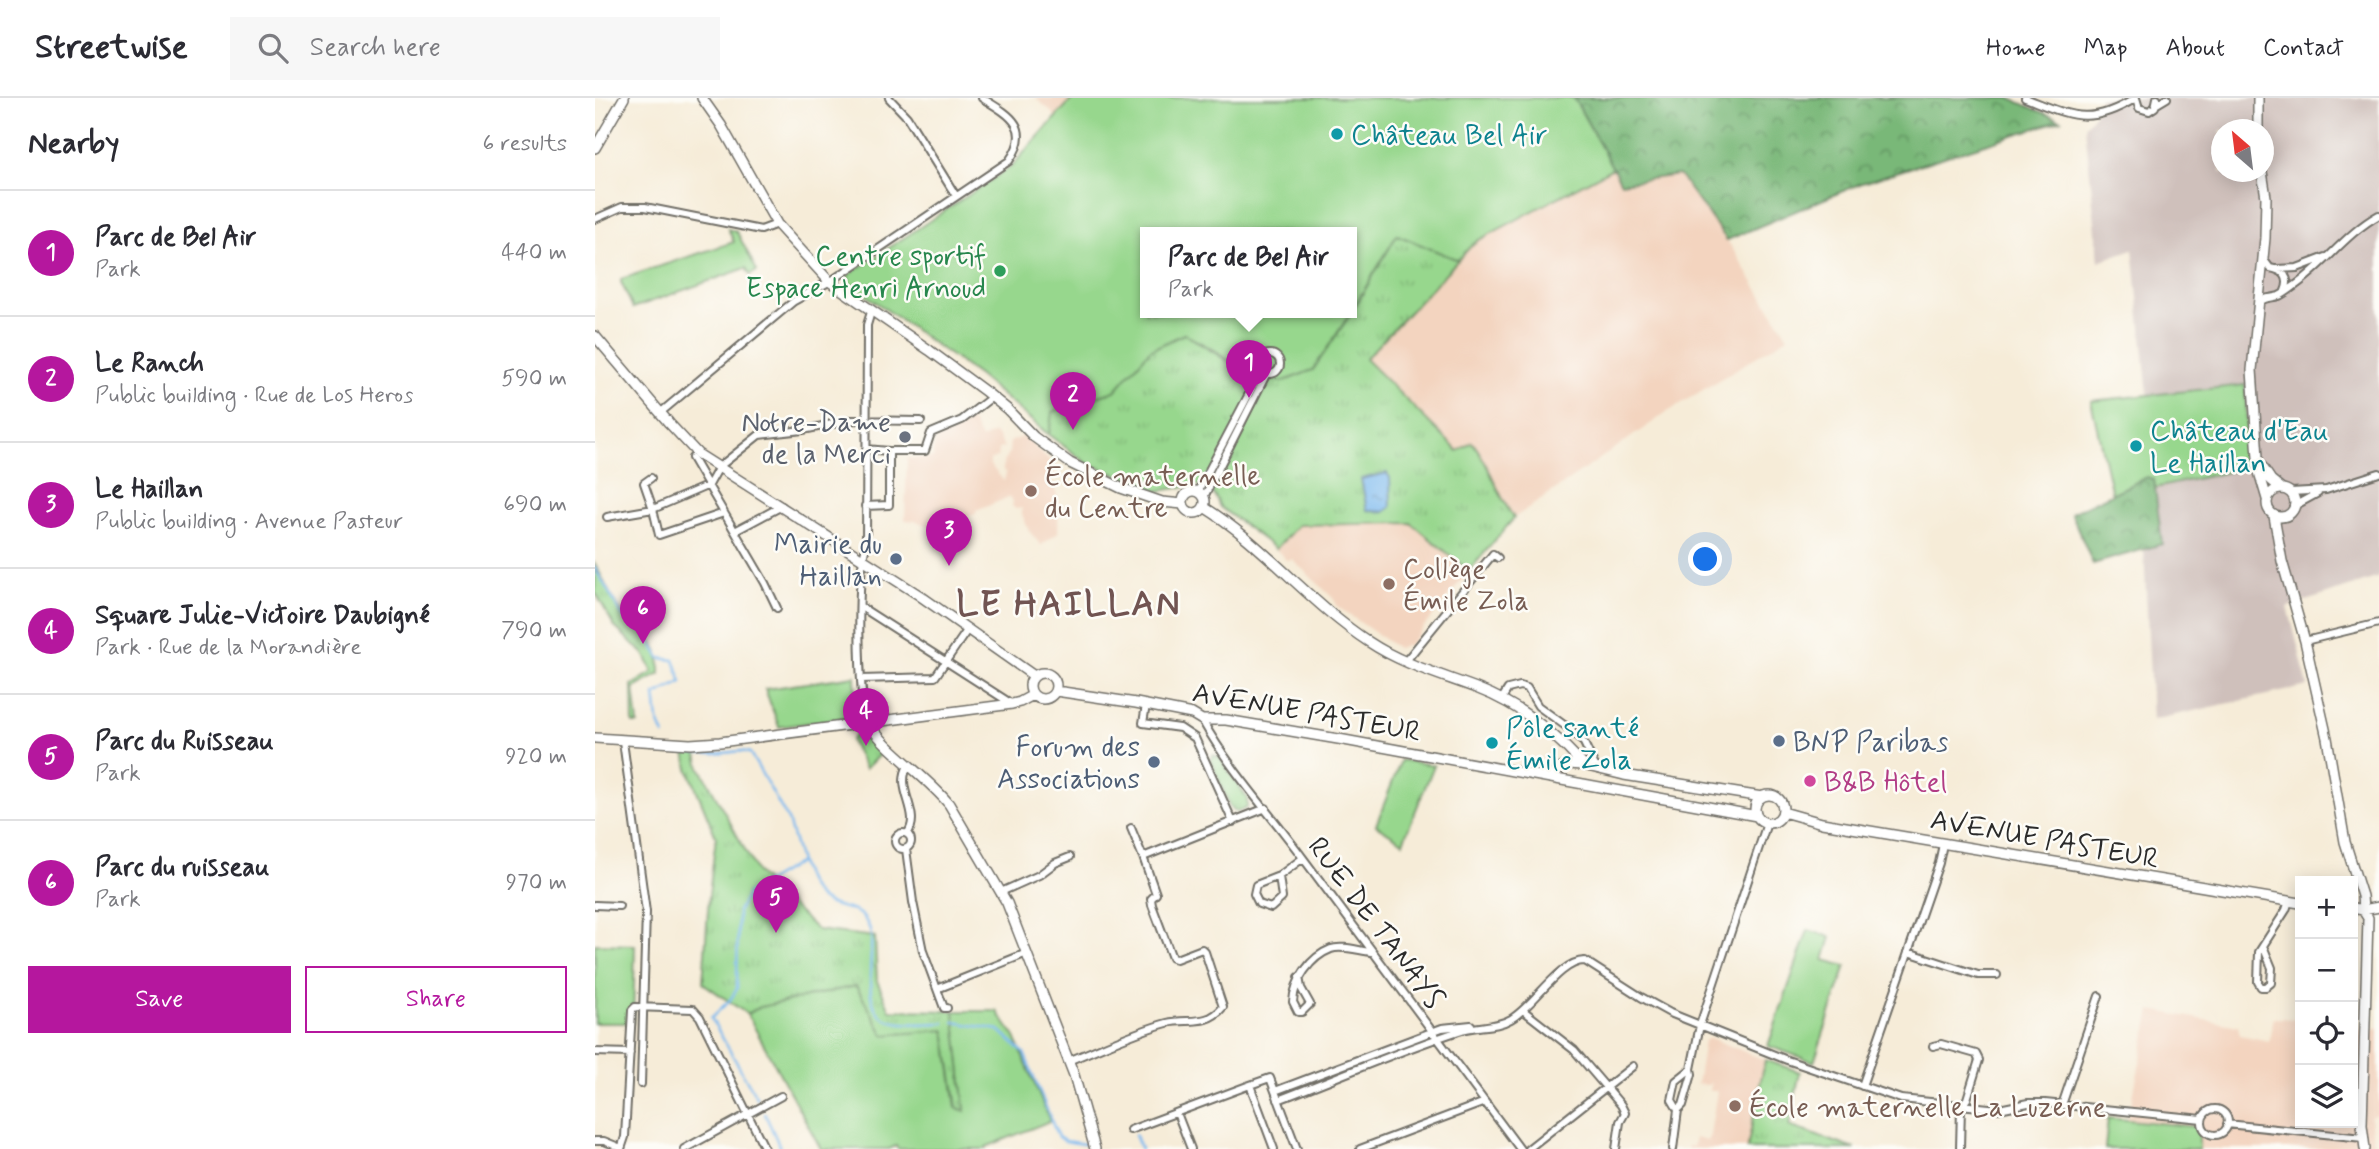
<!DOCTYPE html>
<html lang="en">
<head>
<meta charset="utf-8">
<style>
  body { margin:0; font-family:Mynerve,sans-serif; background:#f7f7f7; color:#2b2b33 }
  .controls { position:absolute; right:21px; bottom:21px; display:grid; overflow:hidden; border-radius:0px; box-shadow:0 4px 18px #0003 }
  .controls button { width:63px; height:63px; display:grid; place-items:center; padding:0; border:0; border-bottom:2px solid #e1e1e2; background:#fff; color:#2b2b33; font:35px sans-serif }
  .compass { position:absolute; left:1616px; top:21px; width:63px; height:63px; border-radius:50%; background:#fff; box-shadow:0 4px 18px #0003; rotate:332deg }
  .you { position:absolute; left:1111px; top:462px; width:24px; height:24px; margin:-18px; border:5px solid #fff; border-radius:50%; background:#1a73e8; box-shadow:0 0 0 10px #1a73e833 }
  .badge { display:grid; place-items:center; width:46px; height:46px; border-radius:50%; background:#b5179e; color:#fff; font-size:23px; font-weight:700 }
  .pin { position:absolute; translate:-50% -58px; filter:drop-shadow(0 2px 4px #0008) }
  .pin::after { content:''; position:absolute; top:37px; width:24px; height:21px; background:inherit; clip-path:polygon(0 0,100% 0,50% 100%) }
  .popup { position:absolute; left:545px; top:129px; width:217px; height:91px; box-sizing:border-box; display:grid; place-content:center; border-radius:0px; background:#fff; filter:drop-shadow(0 2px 5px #0005); font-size:23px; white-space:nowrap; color:#7c7c81 }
  .popup b { font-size:26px; color:#2b2b33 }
  .popup::after { content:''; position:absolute; left:50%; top:100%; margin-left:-14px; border:14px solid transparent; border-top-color:#fff }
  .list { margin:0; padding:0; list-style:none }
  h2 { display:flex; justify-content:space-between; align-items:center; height:91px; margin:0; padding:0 28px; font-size:30px }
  h2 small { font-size:23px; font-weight:400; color:#7c7c81 }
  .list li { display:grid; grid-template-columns:46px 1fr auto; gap:21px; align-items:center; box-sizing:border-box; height:126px; padding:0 28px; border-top:2px solid #e1e1e2 }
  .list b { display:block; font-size:26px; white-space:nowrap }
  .list p { margin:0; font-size:23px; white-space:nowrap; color:#7c7c81 }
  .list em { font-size:23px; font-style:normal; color:#7c7c81 }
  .actions { display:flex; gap:14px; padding:21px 28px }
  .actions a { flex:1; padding:16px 0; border:2px solid #b5179e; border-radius:0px; text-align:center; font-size:24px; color:#b5179e }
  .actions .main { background:#b5179e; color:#fff }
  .icon { flex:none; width:38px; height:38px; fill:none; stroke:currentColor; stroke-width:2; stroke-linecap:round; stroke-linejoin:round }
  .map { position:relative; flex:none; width:1784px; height:1051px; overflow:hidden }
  header { display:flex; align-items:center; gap:42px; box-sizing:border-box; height:98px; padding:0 35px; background:#fff; border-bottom:2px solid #e1e1e2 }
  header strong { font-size:33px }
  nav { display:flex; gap:38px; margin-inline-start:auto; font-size:24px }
  .search { width:490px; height:63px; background:#f7f7f7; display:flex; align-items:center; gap:18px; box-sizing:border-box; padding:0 24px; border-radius:0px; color:#7c7c81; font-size:26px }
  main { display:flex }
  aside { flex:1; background:#fff }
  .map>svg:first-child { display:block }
</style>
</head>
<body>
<header>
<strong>Streetwise</strong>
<div class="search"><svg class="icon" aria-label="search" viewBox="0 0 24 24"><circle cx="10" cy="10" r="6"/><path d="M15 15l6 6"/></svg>Search here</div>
<nav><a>Home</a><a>Map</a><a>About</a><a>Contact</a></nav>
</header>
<main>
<aside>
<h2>Nearby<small>6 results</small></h2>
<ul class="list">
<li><span class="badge">1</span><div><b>Parc de Bel Air</b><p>Park</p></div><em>440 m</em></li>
<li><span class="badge">2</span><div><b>Le Ranch</b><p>Public building · Rue de Los Heros</p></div><em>590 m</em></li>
<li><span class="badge">3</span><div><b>Le Haillan</b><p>Public building · Avenue Pasteur</p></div><em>690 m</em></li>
<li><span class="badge">4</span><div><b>Square Julie-Victoire Daubigné</b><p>Park · Rue de la Morandière</p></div><em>790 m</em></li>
<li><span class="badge">5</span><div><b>Parc du Ruisseau</b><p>Park</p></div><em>920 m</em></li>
<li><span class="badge">6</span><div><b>Parc du ruisseau</b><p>Park</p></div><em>970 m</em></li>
</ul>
<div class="actions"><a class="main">Save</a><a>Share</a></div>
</aside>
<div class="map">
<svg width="1784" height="1051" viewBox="0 0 1784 1051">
  <defs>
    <pattern id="forest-crowns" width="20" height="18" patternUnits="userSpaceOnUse" patternTransform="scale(1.75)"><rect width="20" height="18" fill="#79b878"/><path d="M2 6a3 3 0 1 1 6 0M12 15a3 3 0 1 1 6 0" fill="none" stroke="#639663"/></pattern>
    <pattern id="park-tufts" width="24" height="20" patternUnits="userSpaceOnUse" patternTransform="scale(1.75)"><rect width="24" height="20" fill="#97d78d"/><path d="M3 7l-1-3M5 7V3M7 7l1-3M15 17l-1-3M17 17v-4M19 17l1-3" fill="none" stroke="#82b97a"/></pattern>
    <pattern id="water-ripples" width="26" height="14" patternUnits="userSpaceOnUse" patternTransform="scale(1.75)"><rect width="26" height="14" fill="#7bb9ef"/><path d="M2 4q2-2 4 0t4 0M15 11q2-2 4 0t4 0" fill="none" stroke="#6597c2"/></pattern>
  </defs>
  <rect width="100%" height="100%" fill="#fdfcf7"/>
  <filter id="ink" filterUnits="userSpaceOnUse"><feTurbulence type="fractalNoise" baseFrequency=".0143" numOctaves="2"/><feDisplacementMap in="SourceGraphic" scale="14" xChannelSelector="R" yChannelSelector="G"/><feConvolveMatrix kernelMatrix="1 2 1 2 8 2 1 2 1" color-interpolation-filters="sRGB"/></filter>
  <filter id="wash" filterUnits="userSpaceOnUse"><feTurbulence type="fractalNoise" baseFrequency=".00686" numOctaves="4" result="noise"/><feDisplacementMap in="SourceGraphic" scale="28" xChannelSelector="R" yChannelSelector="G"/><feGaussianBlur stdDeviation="1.57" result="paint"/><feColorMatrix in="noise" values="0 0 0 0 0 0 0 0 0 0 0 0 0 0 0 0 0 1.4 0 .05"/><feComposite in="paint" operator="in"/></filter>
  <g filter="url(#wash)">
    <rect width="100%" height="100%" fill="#f6ecd8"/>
    <!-- built -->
    <path fill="#f3d4bf" d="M440,0H478L461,21L455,12Z
      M1018,70L1026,85L1084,76L1132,142L1193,239L1074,313L919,420L906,402L884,352L877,344L864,354L769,261L880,144Z
      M376,322L386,341L400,335L403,339L409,349L404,351L403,358L395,362V367L409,383L411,375L408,372V366L414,354L415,344L429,338L449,358L463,368L456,381L464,403L463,435L446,447L434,433L427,416V410L421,411L417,408L418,403L414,399L381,413V416L341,427L334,428L321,423L310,422L312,360H338V348L342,340Z
      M816,425L874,473L814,547L802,550L743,509L738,500L697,461L691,462L681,451L703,427Z
      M1556,912L1643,928L1645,937L1674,943L1678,920L1705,921V1025H1758V922H1763L1764,933L1784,930V1016L1775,1018L1779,1051H1604L1603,1029L1533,1022Z
      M1115,940L1170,962L1152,1051H1092L1093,1048L1098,1049L1100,1040L1113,1043L1115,1037L1122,993H1114L1116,984L1113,987L1102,986L1109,943Z"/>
    <!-- industrial -->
    <path fill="#cfc0bb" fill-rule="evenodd" d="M1505,0H1784V479L1693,509L1713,588L1557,622L1549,451L1566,446L1560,390L1654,368L1650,288L1553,297L1538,151L1504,163L1490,28L1507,6ZM1626,32H1668V74H1626Z"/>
    <!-- green -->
    <path fill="#97d78d" stroke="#61815c" stroke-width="2" d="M478,0H979L1018,70L880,144L863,162L802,137L757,212V134H551V214H756L718,272L687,284L657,278L614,249L589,236L555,252L520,293L458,314L454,337L384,278L254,185L253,177L417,68Z
      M133,131L142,134L162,173L155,177L151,170L38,210L26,184V181L139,144Z
      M1650,287L1654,369L1560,390L1559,382L1552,379L1517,396L1496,303Z
      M260,578L261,612L255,619L184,629L170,591Z
      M806,662L839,667L808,744L781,727Z
      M1213,832L1236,839L1229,862L1251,868L1219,964L1173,948Z
      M0,846L40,847L38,925H0Z
      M261,888L289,937L350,931L361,1010L370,1012L359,913H402L420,939L455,1023L391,1049V1051H303L301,1048L294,1051H226L152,916L165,909Z
      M1513,1020L1604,1029V1051H1510Z"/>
    <!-- forest -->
    <path fill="url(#forest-crowns)" stroke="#527252" stroke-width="2" d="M979,0H1414L1466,22L1267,85L1132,142L1084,77L1026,85Z
      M1552,379L1559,382L1567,446L1498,466L1476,415Z"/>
    <!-- park -->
    <path fill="url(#park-tufts)" stroke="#61815c" stroke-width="2" d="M802,137L863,162L770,261L863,353L877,344C894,364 902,396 919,420L874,473L816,425L703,427L681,451L625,409L621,400L611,386L563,393L492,365L454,337L457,314L520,293L555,252L589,236L657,278L687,284L718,272L757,214Z
      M0,466C9,482 17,505 30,518C51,540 66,540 65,576L39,590L43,626H38L37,587L58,574L49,556L20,529L0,494Z
      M262,634H269L288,653L270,671L256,643Z
      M90,653H101L105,669L163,776L222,832L280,839L282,883L295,912L359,913L370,1013L362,1010L350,932L289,937L261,888L165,909L152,916L108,885L114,797L121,739L93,671Z
      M618,657L624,659L652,700V710L642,714L635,709L616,663Z
      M1170,962L1205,974L1194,1028L1260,1051H1152Z"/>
    <!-- water -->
    <path fill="url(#water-ripples)" stroke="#53728d" stroke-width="2" d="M792,375L795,380L796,409L789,414L772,412L766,381Z"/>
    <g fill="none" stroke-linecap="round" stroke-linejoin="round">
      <!-- stream -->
      <path stroke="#7bb9ef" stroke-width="2.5" d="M0,470L28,519L51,536L65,560L79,562L87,584L60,597L63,623L69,637
        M82,654L120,656L146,653L155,655L193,722L205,764L153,795L143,813L142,891L135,902L116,920L162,1000
        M205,765C210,779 214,791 226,801C241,813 262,806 272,825C278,834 276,846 276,856C271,926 284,928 349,925
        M359,924L404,932L429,955L463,1039L470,1043L495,1047
        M170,1016L186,1051
        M540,1037L546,1051"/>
    </g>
  </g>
  <g filter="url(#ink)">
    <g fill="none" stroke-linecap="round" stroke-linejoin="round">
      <!-- street casing -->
      <g stroke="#726f68" stroke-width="10">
        <path id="street" d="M294,0L312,19L361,98
          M1430,0C1477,18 1494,29 1541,0L1544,10L1554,13L1560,9L1562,0
          M1562,6L1572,0
          M0,121L27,109H50L166,132L182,126
          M1669,162L1675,170C1688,172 1696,179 1690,193
          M1683,171L1702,170L1731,159
          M1664,205C1671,198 1675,201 1684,198C1689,196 1694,192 1698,189C1729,168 1751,135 1784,117
          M665 266a10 10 0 1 1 20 0a10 10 0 1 1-20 0Z
          M65,315L199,203L239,181L414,63C438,29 415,17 387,0
          M294,353H330L336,335L367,322L397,299
          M97,360L170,485L182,510
          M56,380L49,385L58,411L64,437L129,415
          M603,393L667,271
          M1696,394L1731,392L1784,375
          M609,399L672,275
          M1701,407L1723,395
          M270,408L294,407V353L271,351
          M12,419L58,411L114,387L124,369L164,337L208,332L257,322L326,323
          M140,433L187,408
          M266,509L417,606
          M1710,543L1784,525
          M810,564L898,456L903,460
          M266,581L340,579L373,531
          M906,602L913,591L925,588L932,590L943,608L976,632L989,645L1001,670
          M551,607L548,625L585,630L600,640L638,724
          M607,622C635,672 674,714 708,760C780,857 852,954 925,1051
          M272,624C263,595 261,478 271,449L272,227L276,214
          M28,643L51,814L46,986
          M536,730L548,759
          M300 743a8 8 0 1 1 16 0a8 8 0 1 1-16 0Z
          M312,736C328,716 299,691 313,668
          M311,751L318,804L328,853L349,910H352
          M684,778L687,800L676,810L664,806L659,796L661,787L684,778L708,760
          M406,794L444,777L460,765L475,759
          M0,807L24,808
          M1668,848L1677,870L1676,885L1671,889H1666L1663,884L1664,854L1691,812L1694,803
          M1313,854L1383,877H1402
          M704,879L706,890L715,906L707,914H703L698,904C699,883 715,859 736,851C747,847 765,853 776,854
          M342,891L432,855
          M929,913L979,952L1026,1007L1030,1015L1025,1024L1021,1051
          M1338,948L1346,946L1381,956L1384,962L1372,1001L1366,1008
          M0,954L35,955
          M473,963C506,950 539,934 572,925C593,920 612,929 628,909L610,854L607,851L581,861L577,860L557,807L556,801L561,796L548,759L671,710
          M1267,988L1344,765L1348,746
          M680,993L847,930L876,927
          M683,1002C744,979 803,953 864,933C881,927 901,930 916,921C939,908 965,862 990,863L1046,899L1075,915L1192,962L1306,1001L1404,1011L1433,1005H1450L1607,1021
          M1467,1007L1504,898
          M1607 1024a13 13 0 1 1 26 0a13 13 0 1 1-26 0Z
          M1083,1012L1077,1002L1081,983L1096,971
          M582,1015L596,1051
          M1632,1026L1768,1040
          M535,1032L655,987
          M0,1043H9L26,1050
          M26,1051L30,1039L37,912L40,909L98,911L105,919L170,1051
          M89,1051L186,998
          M679,1051L655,987L675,980L702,1051
          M765,1051L890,1004
          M933,1051L1038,968
          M1078,1051L1083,1012L1088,1007L1097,976L1096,971L1105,927L1172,725
          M1365,1051L1366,1008"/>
      </g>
      <!-- secondary casing -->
      <g stroke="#726f68" stroke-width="12">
        <path id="secondary" d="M107,0L126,27L182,126L234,183L334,252L391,294L412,311L439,339L475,365L526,390L567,404L588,406
          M1663,32V0
          M0,50L29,0
          M1667,74L1671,99L1670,140L1657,272L1664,374L1672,401
          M0,238L74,325L103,356L324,497L439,578
          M1666,367L1676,382L1687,391
          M1672 405a14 14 0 1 1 28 0a14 14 0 1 1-28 0Z
          M588 404a11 11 0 1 1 22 0a11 11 0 1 1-22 0Z
          M609,409C670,447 714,505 774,544C807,566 844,576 881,590C923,606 959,634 988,667
          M1679,418L1687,463L1710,543L1732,640L1750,744L1767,798L1768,812L1773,820L1767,1027L1770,1051
          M435 588a13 13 0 1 1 26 0a13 13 0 1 1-26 0Z
          M461,593L541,605L597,616L607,622H631L749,642L1162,718
          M272,624C295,656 329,676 354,706L412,805L479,977L500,1051
          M0,640L95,646L125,644L417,606L425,604L438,597
          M955,678L973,666L988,667L1029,677L1167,699
          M1160 711a14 14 0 1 1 28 0a14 14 0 1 1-28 0Z
          M1188,714L1227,725L1705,805
          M1758,810L1768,812L1784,809"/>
      </g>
      <!-- street -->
      <use href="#street" stroke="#fff" stroke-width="6"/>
      <!-- secondary -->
      <use href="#secondary" stroke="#fff" stroke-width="9"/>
    </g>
  </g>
  <!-- markers -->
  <g fill="#0f9aa8" stroke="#fdfcf7" stroke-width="2.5">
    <circle cx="742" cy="36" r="7"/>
    <circle cx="1541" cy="348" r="7"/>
    <circle cx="897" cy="645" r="7"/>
  </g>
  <circle fill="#2e9e5b" stroke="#fdfcf7" stroke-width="2.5" cx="405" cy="173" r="7"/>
  <circle fill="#6b7280" stroke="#fdfcf7" stroke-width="2.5" cx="310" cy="339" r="7"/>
  <g fill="#8d6e63" stroke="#fdfcf7" stroke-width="2.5">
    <circle cx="436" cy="393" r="7"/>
    <circle cx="794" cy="486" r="7"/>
    <circle cx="1140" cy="1008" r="7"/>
  </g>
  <g fill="#5c6f8a" stroke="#fdfcf7" stroke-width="2.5">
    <circle cx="301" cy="461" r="7"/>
    <circle cx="1184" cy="643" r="7"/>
    <circle cx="559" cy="664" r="7"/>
  </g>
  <circle fill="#d1479c" stroke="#fdfcf7" stroke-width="2.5" cx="1215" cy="683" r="7"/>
  <g text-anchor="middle" stroke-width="5" stroke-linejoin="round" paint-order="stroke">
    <!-- culture labels -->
    <g font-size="28" fill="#0d838f" stroke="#fdfcf7" text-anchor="start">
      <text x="756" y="46">Château Bel Air</text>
      <text x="1555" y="342">Château d'Eau<tspan x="1555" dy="32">Le Haillan</tspan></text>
      <text x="911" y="639">Pôle santé<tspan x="911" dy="32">Émile Zola</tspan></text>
    </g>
    <!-- leisure labels -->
    <g font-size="28" fill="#27864d" stroke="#fdfcf7" text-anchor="end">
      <text x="391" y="167">Centre sportif<tspan x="391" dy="32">Espace Henri Arnoud</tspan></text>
    </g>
    <!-- worship labels -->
    <g font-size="28" fill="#5b616d" stroke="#fdfcf7" text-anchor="end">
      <text x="296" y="333">Notre-Dame<tspan x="296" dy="32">de la Merci</tspan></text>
    </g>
    <!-- education labels -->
    <g font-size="28" fill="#785e54" stroke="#fdfcf7" text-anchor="start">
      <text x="450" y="387">École maternelle<tspan x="450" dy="32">du Centre</tspan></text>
      <text x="808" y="480">Collège<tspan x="808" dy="32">Émile Zola</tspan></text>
      <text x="1154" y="1018">École maternelle La Luzerne</text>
    </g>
    <!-- service labels -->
    <g font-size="28" fill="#4e5e75" stroke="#fdfcf7" text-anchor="end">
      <text x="287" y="455">Mairie du<tspan x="287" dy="32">Haillan</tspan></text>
      <text x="1198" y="653" text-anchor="start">BNP Paribas</text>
      <text x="545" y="658">Forum des<tspan x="545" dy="32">Associations</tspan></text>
    </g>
    <!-- street labels -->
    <g font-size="28" fill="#2b2b2b" stroke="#fdfcf7">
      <text transform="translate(712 613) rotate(10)" y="10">AVENUE PASTEUR</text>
      <text transform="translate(1450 740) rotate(10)" y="10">AVENUE PASTEUR</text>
      <text transform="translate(782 824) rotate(53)" y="10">RUE DE TANAYS</text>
    </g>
    <!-- hotel labels -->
    <g font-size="28" fill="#b23c85" stroke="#fdfcf7" text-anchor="start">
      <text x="1229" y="693">B&amp;B Hôtel</text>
    </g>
    <!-- district labels -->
    <g font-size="35" font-weight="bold" letter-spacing="2" fill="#715452" stroke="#fdfcf7">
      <text x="474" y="517">LE HAILLAN</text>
    </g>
  </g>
</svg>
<div class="controls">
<button>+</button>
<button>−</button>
<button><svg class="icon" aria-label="locate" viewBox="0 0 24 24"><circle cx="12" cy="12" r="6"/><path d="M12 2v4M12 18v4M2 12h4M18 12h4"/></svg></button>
<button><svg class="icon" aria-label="layers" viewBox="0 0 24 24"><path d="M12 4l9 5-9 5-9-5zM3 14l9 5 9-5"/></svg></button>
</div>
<svg class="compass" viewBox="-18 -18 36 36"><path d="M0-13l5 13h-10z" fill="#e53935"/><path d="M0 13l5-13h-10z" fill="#7c7c81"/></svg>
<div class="you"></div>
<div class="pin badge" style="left:654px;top:300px">1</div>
<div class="popup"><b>Parc de Bel Air</b>Park</div>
<div class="pin badge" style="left:478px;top:332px">2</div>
<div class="pin badge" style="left:354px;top:468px">3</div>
<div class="pin badge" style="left:271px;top:648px">4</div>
<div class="pin badge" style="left:181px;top:835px">5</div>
<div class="pin badge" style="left:48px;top:546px">6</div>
</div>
</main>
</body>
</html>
